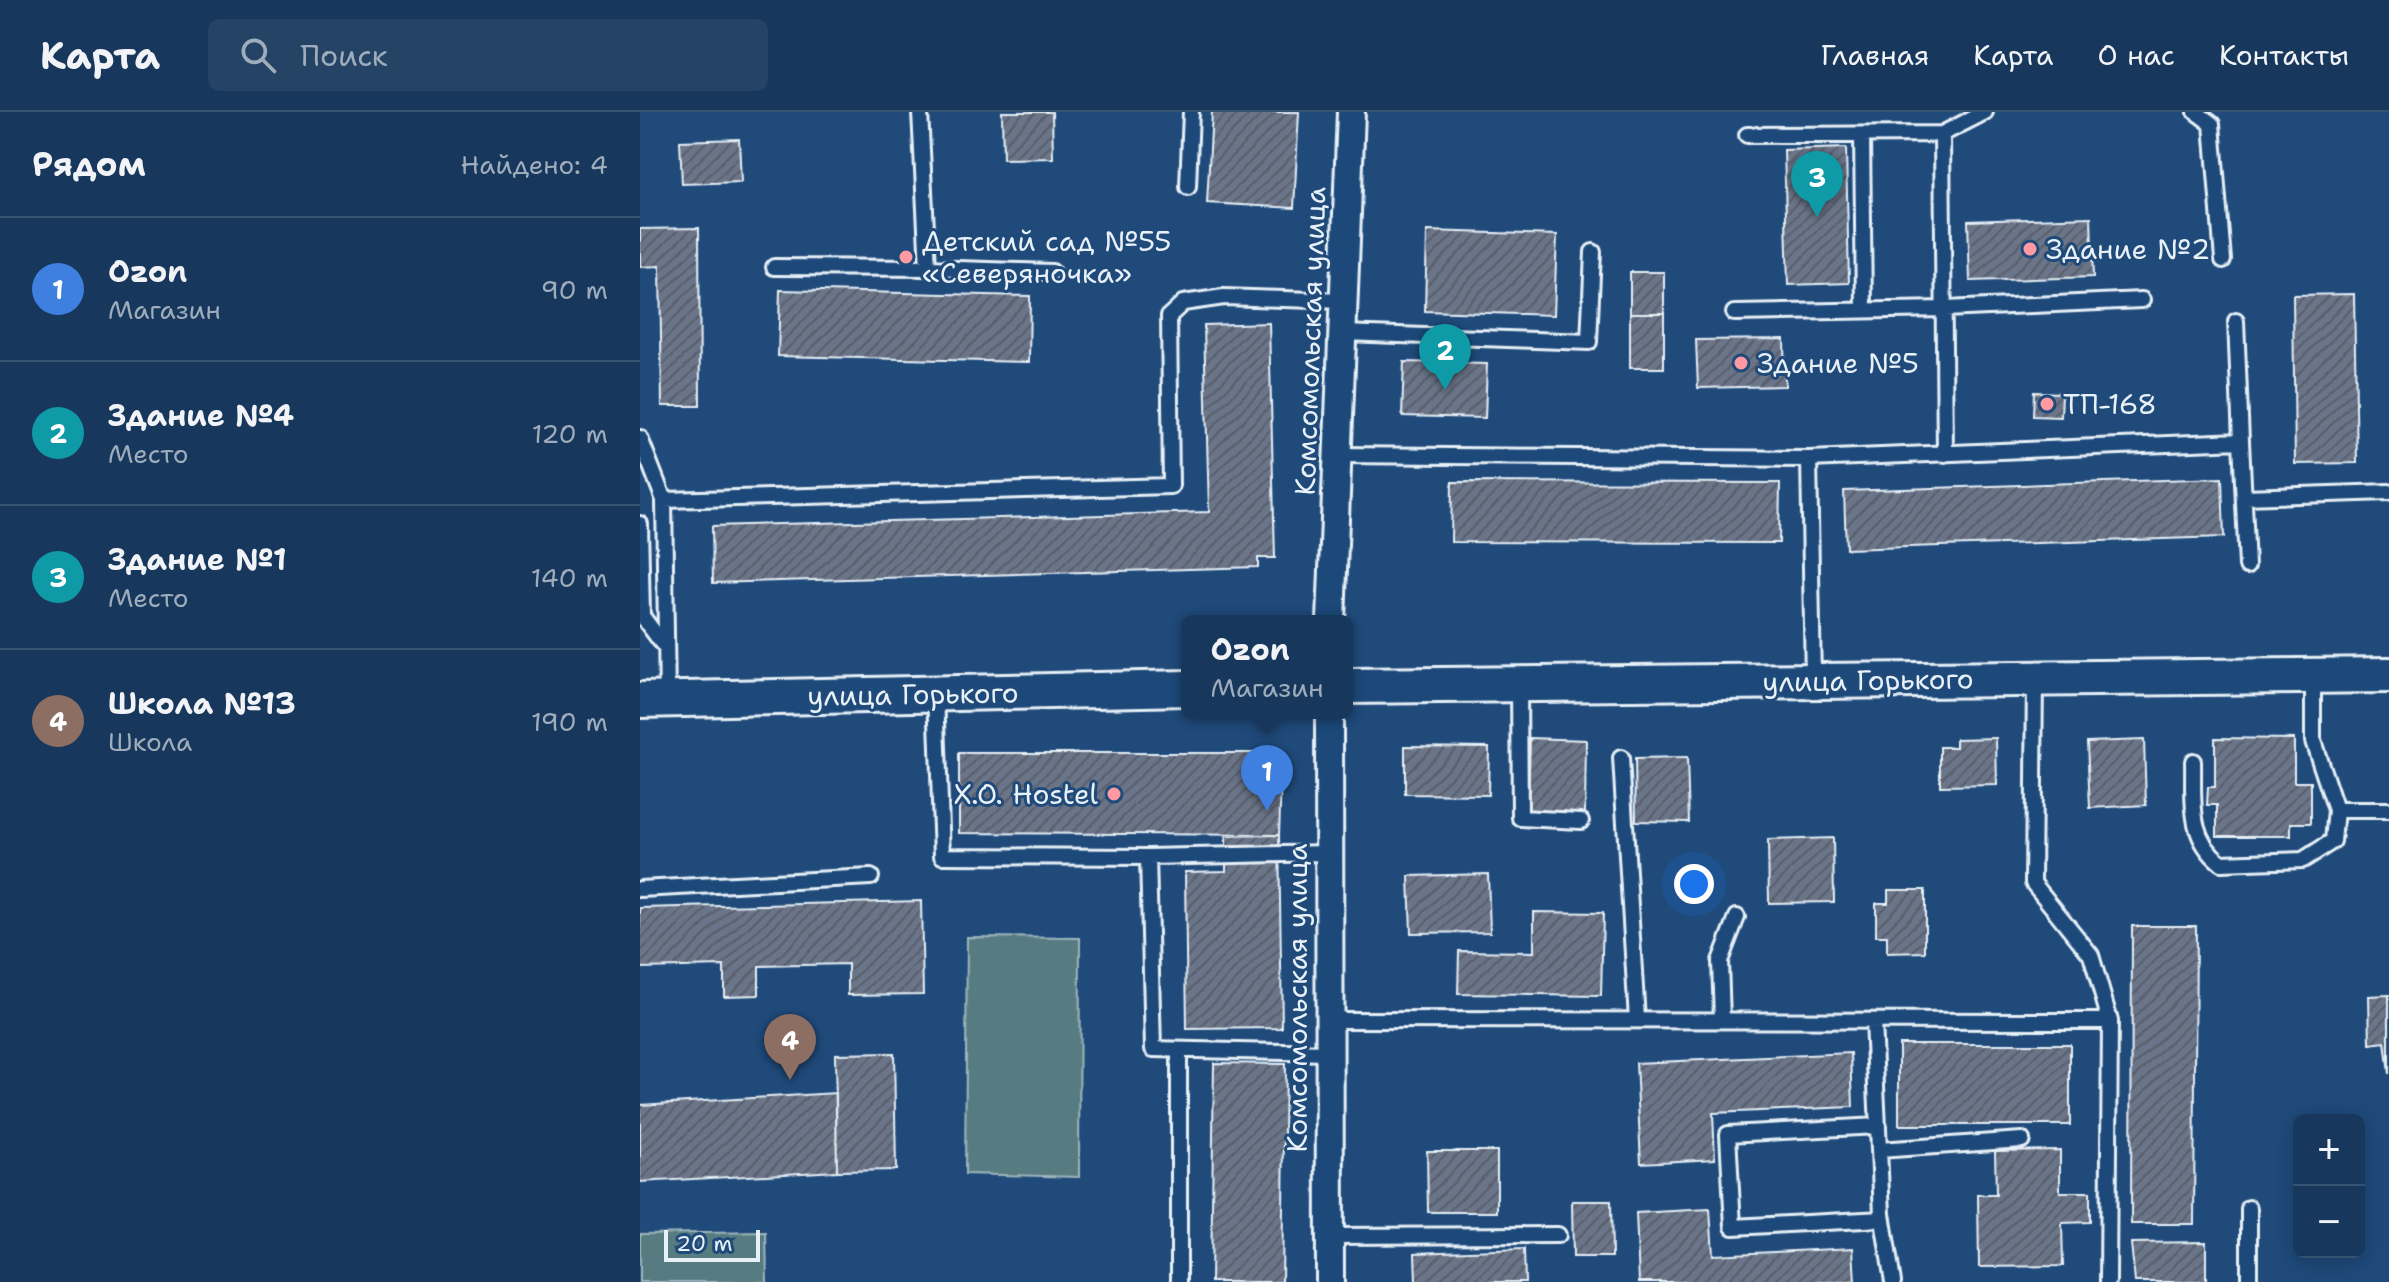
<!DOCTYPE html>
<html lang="ru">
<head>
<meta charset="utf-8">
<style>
  body { margin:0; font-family:"Shantell Sans",sans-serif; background:#244365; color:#f1f3f6 }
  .controls { position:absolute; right:24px; bottom:24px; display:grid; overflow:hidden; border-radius:12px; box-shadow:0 4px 20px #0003 }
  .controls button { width:72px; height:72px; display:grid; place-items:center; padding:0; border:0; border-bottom:2px solid #365272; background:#17385c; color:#f1f3f6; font:40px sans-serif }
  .scale { position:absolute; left:24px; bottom:20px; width:96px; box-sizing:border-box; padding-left:8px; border:4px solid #e8f1f8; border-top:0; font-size:22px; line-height:28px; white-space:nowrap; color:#e8f1f8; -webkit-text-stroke:6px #1f4a7a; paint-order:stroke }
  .you { position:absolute; left:1054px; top:772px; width:28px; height:28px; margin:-20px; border:6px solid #fff; border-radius:50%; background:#1a73e8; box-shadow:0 0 0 12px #1a73e833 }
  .badge { display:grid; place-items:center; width:52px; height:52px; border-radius:50%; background:#bca0f2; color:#fff; font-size:26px; font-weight:700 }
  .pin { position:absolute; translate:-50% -66px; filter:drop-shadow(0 2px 4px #0008) }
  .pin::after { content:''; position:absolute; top:42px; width:28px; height:24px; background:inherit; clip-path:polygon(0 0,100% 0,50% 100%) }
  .popup { position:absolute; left:541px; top:503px; width:172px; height:104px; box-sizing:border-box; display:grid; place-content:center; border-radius:12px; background:#17385c; filter:drop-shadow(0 2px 6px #0005); font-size:26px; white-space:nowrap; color:#9eacbb }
  .popup b { font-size:30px; color:#f1f3f6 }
  .popup::after { content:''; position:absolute; left:50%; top:100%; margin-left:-16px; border:16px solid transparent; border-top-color:#17385c }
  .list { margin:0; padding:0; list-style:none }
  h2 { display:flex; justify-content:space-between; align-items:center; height:104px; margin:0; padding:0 32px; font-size:34px }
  h2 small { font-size:26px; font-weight:400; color:#9eacbb }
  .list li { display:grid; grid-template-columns:52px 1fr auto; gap:24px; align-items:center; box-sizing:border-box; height:144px; padding:0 32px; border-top:2px solid #365272 }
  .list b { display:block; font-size:30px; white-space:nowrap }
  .list p { margin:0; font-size:26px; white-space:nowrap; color:#9eacbb }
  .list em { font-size:26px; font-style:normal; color:#9eacbb }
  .icon { flex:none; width:44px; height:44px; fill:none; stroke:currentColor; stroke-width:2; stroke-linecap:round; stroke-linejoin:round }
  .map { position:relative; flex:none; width:1749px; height:1170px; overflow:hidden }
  header { display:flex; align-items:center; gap:48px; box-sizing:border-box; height:112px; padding:0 40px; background:#17385c; border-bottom:2px solid #365272 }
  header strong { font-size:38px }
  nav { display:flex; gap:44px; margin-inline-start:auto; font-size:28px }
  .search { width:560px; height:72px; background:#244365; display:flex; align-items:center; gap:20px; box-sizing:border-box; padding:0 28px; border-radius:12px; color:#9eacbb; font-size:30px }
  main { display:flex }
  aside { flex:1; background:#17385c }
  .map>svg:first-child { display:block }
</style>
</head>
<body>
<header>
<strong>Карта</strong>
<div class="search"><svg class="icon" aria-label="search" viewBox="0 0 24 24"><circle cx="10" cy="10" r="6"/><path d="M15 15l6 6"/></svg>Поиск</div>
<nav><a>Главная</a><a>Карта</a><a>О нас</a><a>Контакты</a></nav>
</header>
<main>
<aside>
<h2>Рядом<small>Найдено: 4</small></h2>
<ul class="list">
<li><span class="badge" style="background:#3f7fe0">1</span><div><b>Ozon</b><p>Магазин</p></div><em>90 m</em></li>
<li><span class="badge" style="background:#0f9aa8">2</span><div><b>Здание №4</b><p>Место</p></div><em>120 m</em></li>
<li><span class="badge" style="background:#0f9aa8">3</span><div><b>Здание №1</b><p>Место</p></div><em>140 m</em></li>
<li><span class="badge" style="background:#8d6e63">4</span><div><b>Школа №13</b><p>Школа</p></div><em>190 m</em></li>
</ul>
</aside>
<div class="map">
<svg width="1749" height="1170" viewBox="0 0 1749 1170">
  <defs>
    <pattern id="building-hatch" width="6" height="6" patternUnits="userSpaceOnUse" patternTransform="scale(2)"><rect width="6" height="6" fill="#6a7589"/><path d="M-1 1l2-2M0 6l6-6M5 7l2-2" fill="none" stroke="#585e6a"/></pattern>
  </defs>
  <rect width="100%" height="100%" fill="#1f4a7a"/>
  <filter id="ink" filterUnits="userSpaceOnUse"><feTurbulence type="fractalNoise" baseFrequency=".0125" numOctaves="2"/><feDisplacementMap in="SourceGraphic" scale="16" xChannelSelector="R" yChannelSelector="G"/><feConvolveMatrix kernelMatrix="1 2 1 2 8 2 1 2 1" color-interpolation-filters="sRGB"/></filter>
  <g filter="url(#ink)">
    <!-- pitch -->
    <path fill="#577c82" stroke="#a0b6bd" stroke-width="2" d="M327,825L440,826L439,1065L325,1062Z
      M126,1120L127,1170H0V1122Z"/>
    <!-- building -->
    <path fill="url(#building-hatch)" stroke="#e8f1f8" stroke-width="2" d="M362,0H412L413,46L363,47Z
      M572,0H659L654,96L567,91Z
      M99,27L101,70L42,72L40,29Z
      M1206,36L1209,171L1148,173L1144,38Z
      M1451,105L1453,165L1330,169L1328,109Z
      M59,116L60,294H22L20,154L0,155V117Z
      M787,119L917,123L914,203L785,199Z
      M990,160H1024V201H990Z
      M140,178L390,184L389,250L138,244Z
      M1714,182L1717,351L1655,352L1653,183Z
      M990,201H1024V256H990Z
      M629,211L635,446H618V455L73,471L72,414L569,400L564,213Z
      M1144,227L1145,274L1058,276L1056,228Z
      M764,250L847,252L845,306L762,304Z
      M1394,280L1422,281L1421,305L1393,304Z
      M1582,366L1584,425L1206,437L1204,379Z
      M812,370L1140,371L1139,431L811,430Z
      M890,626L946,628L945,701L888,699Z
      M1356,626L1357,673L1300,674V635H1316V627Z
      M1575,626L1654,627V670H1671V711H1651V724H1577V693H1567L1568,675H1575Z
      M1504,628L1506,693L1450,696L1447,630Z
      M765,634L849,635L848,683L765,682Z
      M319,641H642L639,723L319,721Z
      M1047,646L1049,710L996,709L995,647Z
      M639,723L642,916L547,917L545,760L586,759V724Z
      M1193,726L1194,790L1129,791L1128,728Z
      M848,762L850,820L771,821L769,764Z
      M1248,778H1285V840L1247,841V824H1236V791H1248Z
      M281,789L283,882L208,883V852L119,854V883L84,884V854L0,856V796Z
      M894,800L963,801L961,884L818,882L819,839L894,840Z
      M1492,814H1556L1554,1112H1491Z
      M1749,883V962L1745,930L1730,932L1729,884Z
      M1259,932H1430V1013H1259Z
      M254,941L256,1058L197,1059L195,942Z
      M1211,941L1213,995L1073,1001L1075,1047L1001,1051L996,951Z
      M574,951L645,952L642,1170H571Z
      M196,981L197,1059L0,1070V993Z
      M1420,1038V1080H1450V1110L1422,1111L1423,1154L1339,1155L1338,1083H1356L1355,1039Z
      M787,1039H857V1100H788Z
      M932,1089H971L972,1145H933Z
      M1070,1097L1073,1143L1213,1136L1215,1170H999L996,1101Z
      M1566,1130V1170H1495L1491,1131Z
      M884,1137L885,1170H776L775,1141Z"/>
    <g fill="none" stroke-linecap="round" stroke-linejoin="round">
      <!-- service casing -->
      <g stroke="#e8f1f8" stroke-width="20">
        <path id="service" d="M280,0L288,156L412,160
          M1556,0L1572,12L1583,148
          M1302,22L1305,342
          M1107,23L1302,22L1345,0
          M1222,23L1224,198
          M548,75L551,0
          M134,155L288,156
          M1094,201L1305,197L1502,188
          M703,221L949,230L953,140
          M0,326L24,388
          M1601,329L1607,454
          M697,343L1169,347L1601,329L1596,209
          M1169,347L1173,569
          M1604,385L1749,380
          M0,412L2,504L25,535
          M1673,564V629L1696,698
          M1395,567L1393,771L1451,843L1470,909L1468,1170
          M879,571L880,706L941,709
          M296,582L302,744L508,745L513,937L689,941
          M27,587L24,388L531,374L529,204L543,191L584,185L704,189
          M981,646L997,908
          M1553,649C1554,688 1547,724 1581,751L1663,748L1693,729L1696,698H1749
          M508,745L689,741
          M0,777L231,765
          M689,908L1470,909
          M1082,908L1080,849L1097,805
          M1233,909L1242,1102L1253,1170
          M539,938V1170
          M1238,1014L1088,1022L1093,1115L1243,1107
          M1239,1038L1382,1028
          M690,1124L918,1123
          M1609,1170V1096"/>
      </g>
      <!-- minor casing -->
      <g stroke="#e8f1f8" stroke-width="32">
        <path id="minor" d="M691,509L711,0
          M689,601L690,1170"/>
      </g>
      <!-- tertiary casing -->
      <g stroke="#e8f1f8" stroke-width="40">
        <path id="tertiary" d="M707,574L1749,563
          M0,588L547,576"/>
      </g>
      <!-- service -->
      <use href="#service" stroke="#1f4a7a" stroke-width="14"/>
      <!-- minor -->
      <use href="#minor" stroke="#1f4a7a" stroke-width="26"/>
      <!-- tertiary -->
      <use href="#tertiary" stroke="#1f4a7a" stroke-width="34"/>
    </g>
  </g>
  <!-- markers -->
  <g fill="#ff9aa2" stroke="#1f4a7a" stroke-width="3">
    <circle cx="1390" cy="137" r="8"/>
    <circle cx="266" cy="145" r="8"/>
    <circle cx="1101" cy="251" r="8"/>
    <circle cx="1407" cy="292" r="8"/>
    <circle cx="474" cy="682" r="8"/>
  </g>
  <g text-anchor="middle" stroke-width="6" stroke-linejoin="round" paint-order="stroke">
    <!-- poi labels -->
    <g font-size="28" fill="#e8f1f8" stroke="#1f4a7a" text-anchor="start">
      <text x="282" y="139">Детский сад №55<tspan x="282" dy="32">«Северяночка»</tspan></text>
      <text x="1406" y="147">Здание №2</text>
      <text x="1117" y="261">Здание №5</text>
      <text x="1423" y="302">ТП-168</text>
      <text x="458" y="692" text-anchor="end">X.O. Hostel</text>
    </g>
    <!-- street labels -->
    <g font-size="28" fill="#e8f1f8" stroke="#1f4a7a">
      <text transform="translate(670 229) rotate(-88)" y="10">Комсомольская улица</text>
      <text transform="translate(1228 568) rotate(-1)" y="10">улица Горького</text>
      <text transform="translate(273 582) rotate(-1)" y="10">улица Горького</text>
      <text transform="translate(657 886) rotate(-90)" y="10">Комсомольская улица</text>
    </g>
  </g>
</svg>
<div class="controls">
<button>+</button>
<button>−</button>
</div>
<div class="scale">20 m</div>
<div class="you"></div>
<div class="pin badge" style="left:627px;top:699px;background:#3f7fe0">1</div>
<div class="popup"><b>Ozon</b>Магазин</div>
<div class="pin badge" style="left:805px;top:278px;background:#0f9aa8">2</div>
<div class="pin badge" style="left:1177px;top:105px;background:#0f9aa8">3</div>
<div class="pin badge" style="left:150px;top:968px;background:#8d6e63">4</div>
</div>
</main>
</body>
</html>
